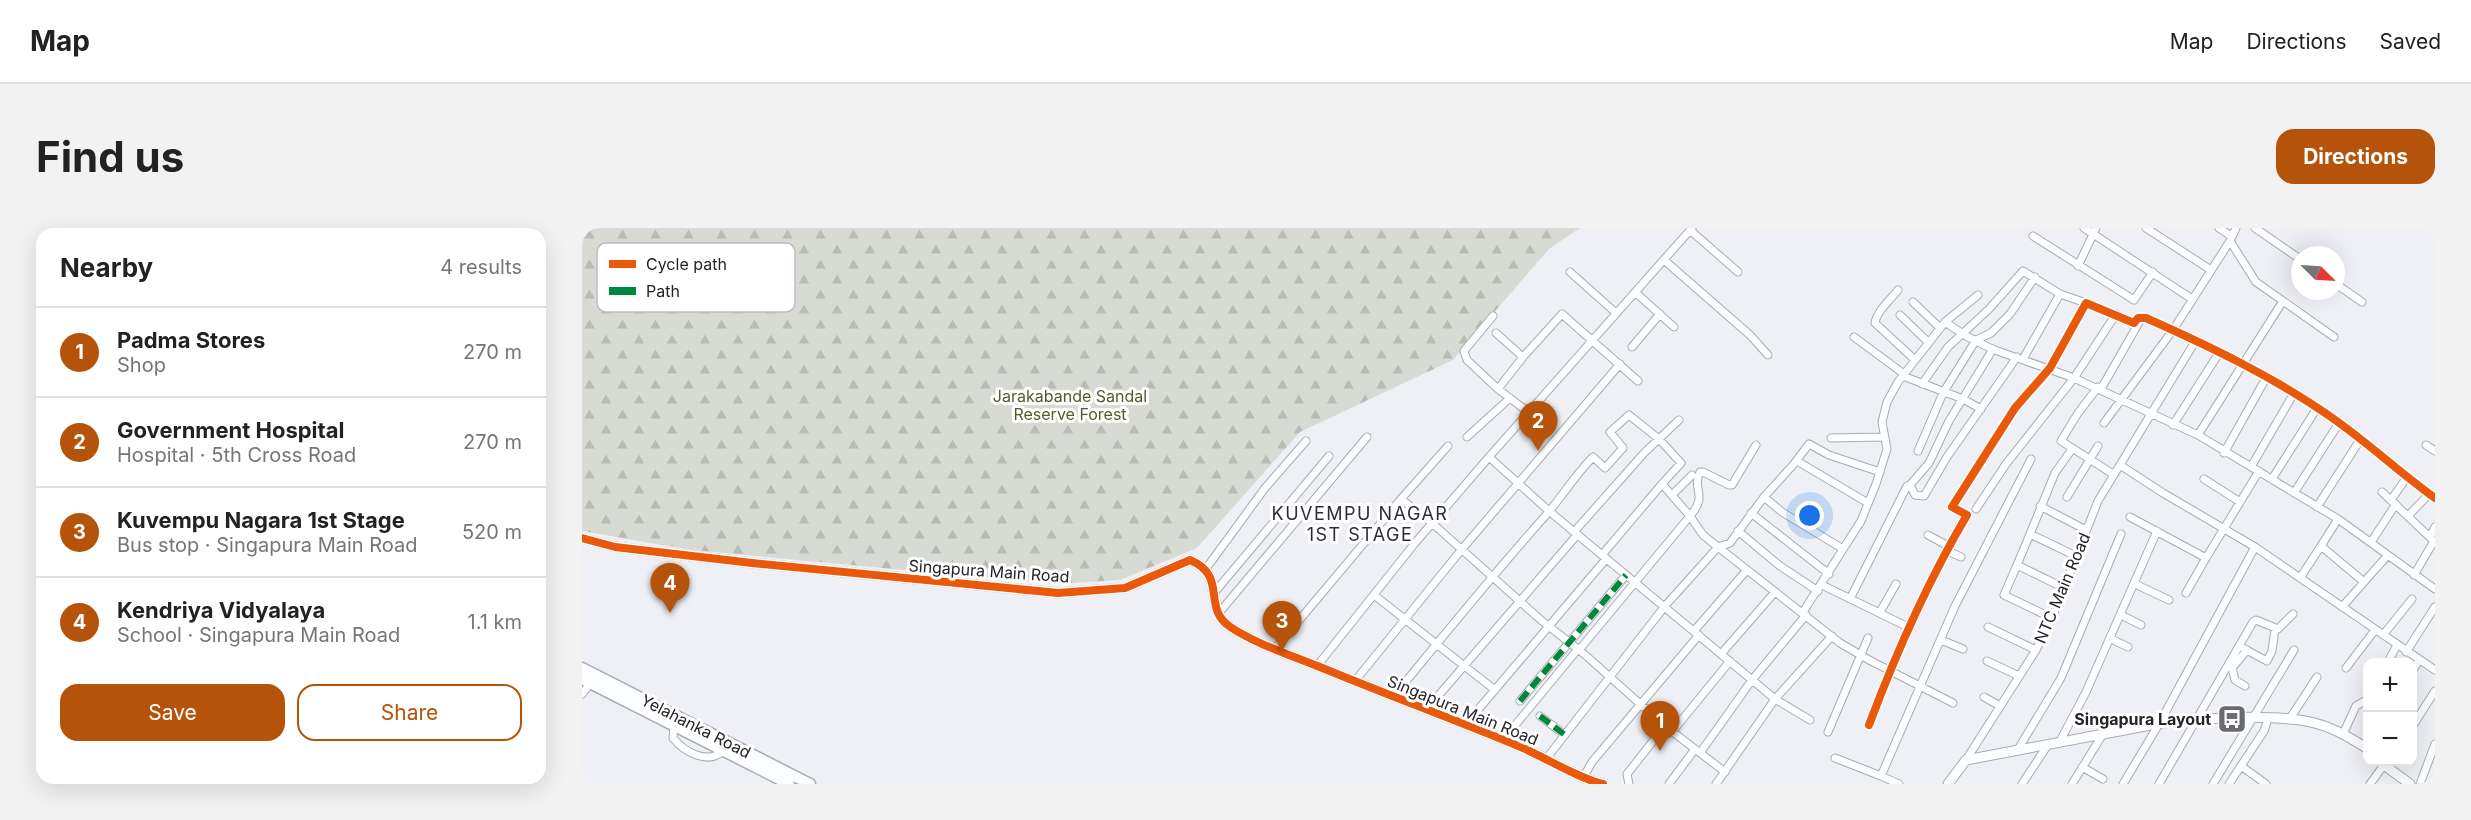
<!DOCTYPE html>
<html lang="en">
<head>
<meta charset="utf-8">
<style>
  body { margin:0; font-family:Inter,sans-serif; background:#f2f2f2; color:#222 }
  .controls { position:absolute; right:18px; bottom:18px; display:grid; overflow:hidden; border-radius:12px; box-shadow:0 6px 24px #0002 }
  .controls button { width:54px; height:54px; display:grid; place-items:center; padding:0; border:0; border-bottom:2px solid #e0e0e0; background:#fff; color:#222; font:30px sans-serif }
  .compass { position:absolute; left:1709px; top:18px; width:54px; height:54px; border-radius:50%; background:#fff; box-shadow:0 6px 24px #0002; rotate:114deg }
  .you { position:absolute; left:1228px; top:288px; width:21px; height:21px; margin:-15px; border:4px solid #fff; border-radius:50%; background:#1a73e8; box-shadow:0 0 0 9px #1a73e833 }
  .badge { display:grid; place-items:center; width:39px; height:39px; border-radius:50%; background:#b45309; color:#fff; font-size:20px; font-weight:700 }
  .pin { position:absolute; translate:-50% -50px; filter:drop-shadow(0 2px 3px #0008) }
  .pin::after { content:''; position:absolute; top:32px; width:21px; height:18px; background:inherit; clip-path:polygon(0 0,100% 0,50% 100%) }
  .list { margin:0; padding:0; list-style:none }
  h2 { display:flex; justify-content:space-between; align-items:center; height:78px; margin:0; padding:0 24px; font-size:26px }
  h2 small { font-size:20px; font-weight:400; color:#767676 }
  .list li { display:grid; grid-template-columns:39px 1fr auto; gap:18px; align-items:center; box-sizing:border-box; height:90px; padding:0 24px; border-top:2px solid #e0e0e0 }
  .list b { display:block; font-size:22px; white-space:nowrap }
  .list p { margin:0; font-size:20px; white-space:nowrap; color:#767676 }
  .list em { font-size:20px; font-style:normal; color:#767676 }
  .actions { display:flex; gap:12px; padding:18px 24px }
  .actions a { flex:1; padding:14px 0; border:2px solid #b45309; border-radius:18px; text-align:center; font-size:21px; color:#b45309 }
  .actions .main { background:#b45309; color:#fff }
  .map { position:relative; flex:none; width:1853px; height:556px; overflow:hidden; border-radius:18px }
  header { display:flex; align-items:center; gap:36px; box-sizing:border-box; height:84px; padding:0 30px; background:#fff; border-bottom:2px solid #e0e0e0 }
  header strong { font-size:28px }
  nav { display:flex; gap:33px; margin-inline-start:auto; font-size:21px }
  .intro { display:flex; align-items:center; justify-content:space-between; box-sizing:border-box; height:144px; padding:0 36px }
  h1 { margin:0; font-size:42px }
  .button { padding:15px 27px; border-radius:18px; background:#b45309; color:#fff; font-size:21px; font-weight:700 }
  main { display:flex; gap:36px; padding:0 36px }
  aside { flex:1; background:#fff; border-radius:18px; box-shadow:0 6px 24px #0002 }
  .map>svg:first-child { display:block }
</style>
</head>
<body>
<header>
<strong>Map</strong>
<nav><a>Map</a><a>Directions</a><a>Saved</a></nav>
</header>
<div class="intro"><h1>Find us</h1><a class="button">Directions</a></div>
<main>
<aside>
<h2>Nearby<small>4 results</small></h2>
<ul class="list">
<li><span class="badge">1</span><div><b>Padma Stores</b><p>Shop</p></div><em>270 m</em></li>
<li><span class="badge">2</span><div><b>Government Hospital</b><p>Hospital · 5th Cross Road</p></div><em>270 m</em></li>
<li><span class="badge">3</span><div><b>Kuvempu Nagara 1st Stage</b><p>Bus stop · Singapura Main Road</p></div><em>520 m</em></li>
<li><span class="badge">4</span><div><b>Kendriya Vidyalaya</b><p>School · Singapura Main Road</p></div><em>1.1 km</em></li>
</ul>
<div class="actions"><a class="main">Save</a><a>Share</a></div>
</aside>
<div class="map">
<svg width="1853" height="556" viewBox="0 0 1853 556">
  <defs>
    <pattern id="forest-firs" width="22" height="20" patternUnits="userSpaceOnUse" patternTransform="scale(1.5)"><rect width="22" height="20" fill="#d7dbd3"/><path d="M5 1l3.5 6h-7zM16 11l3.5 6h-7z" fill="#b8bcb5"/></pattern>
  </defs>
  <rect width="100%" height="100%" fill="#eef0f6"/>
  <!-- forest -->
  <path fill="url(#forest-firs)" d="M0,0H998L967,21L871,132L718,204L615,320L538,352L472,356L109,322L0,303Z"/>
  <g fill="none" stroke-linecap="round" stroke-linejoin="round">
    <!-- minor casing -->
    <g stroke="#a9abaf" stroke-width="9">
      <path id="minor" d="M1110,0L907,229L967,283L1193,471L1134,556
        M1502,0L1610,71
        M1564,0L1629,42
        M1637,0L1649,8
        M1673,0L1718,31
        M1108,2L1156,44
        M1451,8L1552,72L1571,44
        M1648,13L1674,54L1752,109
        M1082,32L1168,107L1186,127
        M1496,38L1514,0
        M988,44L1034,85
        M1754,56L1780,74
        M1316,62C1308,72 1295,83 1293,95L1332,131
        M1053,64L1092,99
        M1331,74L1358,100
        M1318,87L1346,114
        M911,88L882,123L885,132L916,161L941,129
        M1363,94L1396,67
        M914,105L941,129L980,86L1056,153
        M1272,109L1322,146
        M1050,119L1078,86
        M1411,121L1367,193L1347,235L1328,257L1333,267L1342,268L1365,229L1435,129
        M1441,131L1478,66
        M1321,148L1381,171L1399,181
        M1340,156L1366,119L1407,81L1441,43L1478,66L1504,75
        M1516,159L1496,185L1479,213L1531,246
        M916,161L946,184
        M1519,161L1559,91
        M1522,195L1591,102L1648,13L1654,0
        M1591,197L1637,125
        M1616,207L1701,73
        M885,209L928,170
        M1249,210L1302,209
        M1844,217L1853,223
        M1490,221L1473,245L1448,306L1494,328
        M1336,223L1361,165L1394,112L1409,105L1428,86L1453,49
        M1642,225L1684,150
        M1215,233L1286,275
        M1538,237L1581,265L1673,319L1853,442
        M1669,239L1712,165
        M1298,244L1247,227L1227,216L1211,237L1182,269L1148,315L1136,319L1258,415L1289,433L1371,475
        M1622,251L1658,274
        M1690,251L1735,180
        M1800,264L1853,314
        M1712,265L1757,195
        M1090,267L1110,247
        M1182,269L1200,284L1261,321
        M1485,269L1516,218
        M819,271L866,218
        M1809,272L1825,249
        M1458,278L1504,302
        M1735,279L1778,212
        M1394,281L1424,236L1492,150L1534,86
        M1169,285L1247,346
        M1826,288L1847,266
        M1548,289L1624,330L1604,365
        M1156,303L1198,338L1236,363
        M992,304L1063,224L1097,192
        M1448,306L1435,337L1482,360
        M1346,307L1368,319
        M1848,309L1853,299
        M1789,314L1814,276
        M1739,318L1756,291
        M1366,323L1379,329
        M1020,327L1080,256L1108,288C1127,266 1109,262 1118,244H1121L1147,257H1150L1174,217
        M1624,330L1677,243
        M1435,337L1422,367L1470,390
        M623,342L683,260L724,213
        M1832,347L1852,313
        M1718,350L1739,318L1782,354
        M1553,356L1587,372
        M1240,357L1328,400
        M632,365L747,228
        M792,367L913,462
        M1268,371L1325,258
        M1760,379L1805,328
        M1221,384L1279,293L1294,256L1305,221L1300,194L1305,174L1316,154L1363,94L1384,108L1410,121L1492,150L1616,207L1756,291L1853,361
        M1298,384L1314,356
        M636,386L785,209
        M1539,387L1559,397
        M1406,399L1454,422
        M1112,403L1164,343
        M1801,407L1830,371
        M1529,411L1546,419
        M1359,412L1381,421
        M1657,418L1685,433L1690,423L1693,401
        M693,421L819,271L850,295L960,393L1001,425L1083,498L1143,544
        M1824,424L1853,379
        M1139,426L1193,364
        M1405,433L1437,448
        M1806,434L1815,417
        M735,438L833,315L907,229
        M1764,440L1793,402
        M1830,444L1837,432
        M773,453L880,321L1038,136
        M1663,458L1653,452L1650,440L1665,422
        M0,466L11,452
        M812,468C862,407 912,345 965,286C981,267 994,246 1011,229L1023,240L1041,220L1028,204L1047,187L1077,211L1099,235L1080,256
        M1402,469L1418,478
        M938,473L1044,347
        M844,482L995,307
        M958,488L983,507
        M1228,492L1193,471L1250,408
        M1707,492L1735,449
        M883,497L1024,331
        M1287,497C1314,425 1346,353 1385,287L1370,279L1433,180L1468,140L1504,75L1552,95L1556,90H1564C1627,118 1692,149 1749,189C1785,214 1817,244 1853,270
        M92,498L91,510C102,524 126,537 141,523
        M1830,499L1853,463
        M1090,504L1148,433
        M1246,504L1286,410
        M1761,506L1774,478L1786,471
        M921,512L996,421
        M1477,515L1504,464L1575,303
        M1435,523L1479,450L1539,306
        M1118,525L1170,452L1224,387
        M1253,530L1299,548
        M964,531L1083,378L1136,319L1121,307L1108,288L997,422
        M1384,532L1454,422L1470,390L1516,273L1614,112
        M1659,538L1684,556
        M1500,539L1521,551
        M1002,548L1010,534L1117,407
        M1047,556L1045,546L1083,498
        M1087,556L1113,521
        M1317,556L1299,548L1373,378L1449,231
        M1440,556L1465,518
        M1490,556L1521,506
        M1541,556L1577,496L1673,319
        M1577,556L1671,394L1674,392L1696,401L1711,386
        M1631,556L1712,422
        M1647,556L1682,503L1686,491
        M1788,556L1802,537
        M1838,556L1853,516"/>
    </g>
    <!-- tertiary casing -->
    <g stroke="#a9abaf" stroke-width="11">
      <path id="tertiary" d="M0,310L33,319L170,335L476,365L543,360L608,332C646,348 620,379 647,398C671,415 711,428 738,439C803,466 869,490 934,517C959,527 997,551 1021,556
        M1798,534L1828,556
        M1366,556L1384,532L1585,494C1626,490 1697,485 1736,496C1754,501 1770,511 1786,521"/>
    </g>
    <!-- primary casing -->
    <g stroke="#a9abaf" stroke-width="13">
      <path id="primary" d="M0,440L228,556
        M0,451L207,556"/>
    </g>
    <!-- minor -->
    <use href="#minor" stroke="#fcfdfe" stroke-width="7"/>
    <!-- tertiary -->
    <use href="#tertiary" stroke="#fcfdfe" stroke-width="9"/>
    <!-- primary -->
    <use href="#primary" stroke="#fcfdfe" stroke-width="10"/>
    <!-- quiet -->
    <path stroke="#00873e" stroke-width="6" stroke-dasharray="12 6" stroke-linecap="butt" d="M938,473L1044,347
      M958,488L983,507"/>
    <!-- cycleway casing -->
    <g stroke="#fff" stroke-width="11">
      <path id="cycleway" d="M0,310L33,319L170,335L476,365L543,360L608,332C646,348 620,379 647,398C671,415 711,428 738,439C803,466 869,490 934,517C959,527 997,551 1021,556
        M1287,497C1314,425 1346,353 1385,287L1370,279L1433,180L1468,140L1504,75L1552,95L1556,90H1564C1627,118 1692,149 1749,189C1785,214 1817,244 1853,270"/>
    </g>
    <!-- cycleway -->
    <use href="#cycleway" stroke="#e8590c" stroke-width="8"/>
  </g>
  <!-- icons -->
  <defs>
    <g id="bus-square" transform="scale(1.5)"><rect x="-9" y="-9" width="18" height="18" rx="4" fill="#6a6b70" stroke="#fff"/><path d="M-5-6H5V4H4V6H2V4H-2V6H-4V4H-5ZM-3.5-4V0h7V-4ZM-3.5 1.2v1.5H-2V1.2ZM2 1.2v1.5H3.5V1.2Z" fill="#fff"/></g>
  </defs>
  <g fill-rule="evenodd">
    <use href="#bus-square" x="1650" y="491"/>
  </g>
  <g text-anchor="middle" stroke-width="6" stroke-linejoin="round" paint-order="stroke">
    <!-- park labels -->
    <g font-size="16" fill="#535d2b" stroke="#fff">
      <text x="488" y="174">Jarakabande Sandal<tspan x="488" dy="18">Reserve Forest</tspan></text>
    </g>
    <!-- street labels -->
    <g font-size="16" fill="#232428" stroke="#fff">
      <text transform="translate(407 343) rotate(4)" y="6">Singapura Main Road</text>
      <text transform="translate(1480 360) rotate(-67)" y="6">NTC Main Road</text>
      <text transform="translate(881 482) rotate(22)" y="6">Singapura Main Road</text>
      <text transform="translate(114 498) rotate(27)" y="6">Yelahanka Road</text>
    </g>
    <!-- poi labels -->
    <g font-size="16" font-weight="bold" fill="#232428" stroke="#fff" text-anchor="end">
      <text x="1629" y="497">Singapura Layout</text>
    </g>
    <!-- neighbourhood labels -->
    <g font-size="18" letter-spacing="1.5" fill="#2b2e36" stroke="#fff">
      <text x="778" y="292">KUVEMPU NAGAR<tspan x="778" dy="21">1ST STAGE</tspan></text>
    </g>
  </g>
  <!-- legend -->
  <rect x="15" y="15" width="198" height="69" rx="9" fill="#fff" stroke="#bdbdbe" stroke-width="1.5"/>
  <rect x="27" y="32" width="27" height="8" fill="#e8590c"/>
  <rect x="27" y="59" width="27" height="8" fill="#00873e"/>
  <g font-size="16" fill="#232428">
    <text x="64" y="42">Cycle path</text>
    <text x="64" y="69">Path</text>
  </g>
</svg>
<div class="controls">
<button>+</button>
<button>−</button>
</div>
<svg class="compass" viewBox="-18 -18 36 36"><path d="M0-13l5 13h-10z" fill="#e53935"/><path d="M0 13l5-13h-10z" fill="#767676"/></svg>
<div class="you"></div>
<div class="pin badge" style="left:1078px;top:523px">1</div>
<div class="pin badge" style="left:956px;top:223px">2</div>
<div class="pin badge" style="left:700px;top:423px">3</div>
<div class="pin badge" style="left:88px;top:385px">4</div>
</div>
</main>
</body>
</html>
